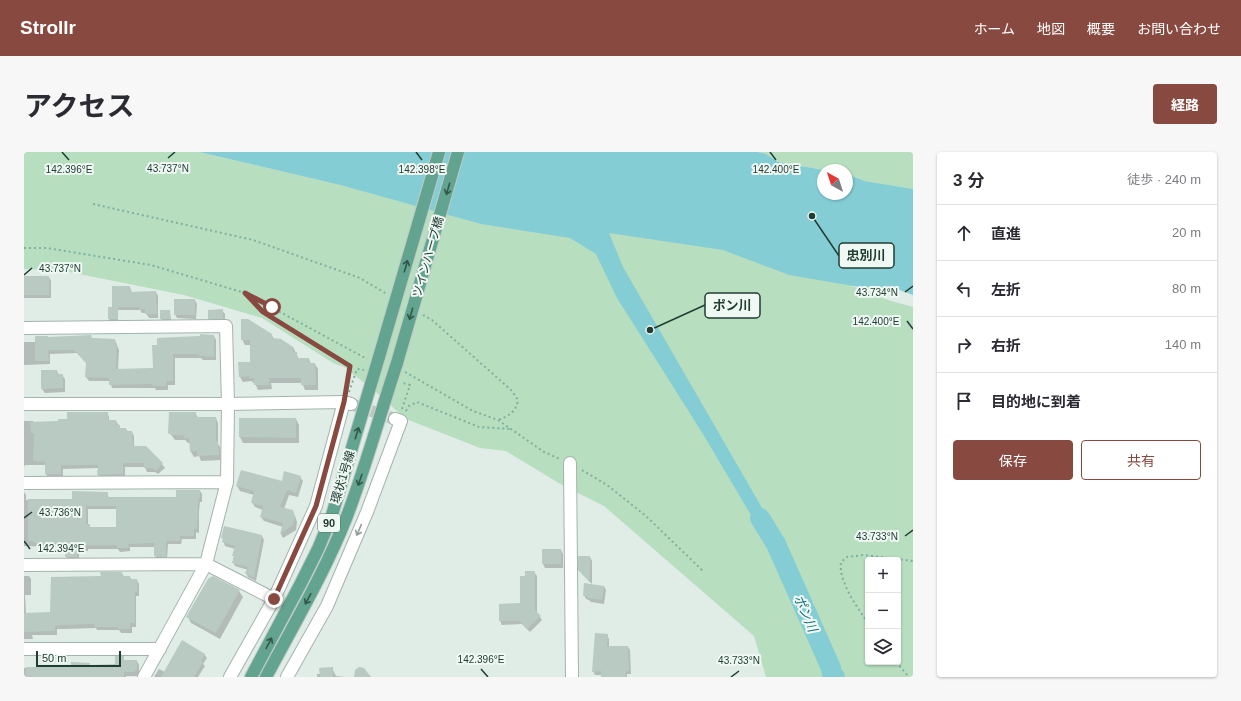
<!DOCTYPE html>
<html lang="ja">
<head>
<meta charset="utf-8">
<style>
  body { margin:0; font-family:Helvetica,"Noto Sans JP",sans-serif; background:#f7f7f7; color:#2b2b33 }
  .controls { position:absolute; right:12px; bottom:12px; display:grid; overflow:hidden; border-radius:4px; box-shadow:0 1px 3px #0004 }
  .controls button { width:36px; height:36px; display:grid; place-items:center; padding:0; border:0; border-bottom:1px solid #e1e1e2; background:#fff; color:#2b2b33; font:20px sans-serif }
  .compass { position:absolute; left:793px; top:12px; width:36px; height:36px; border-radius:50%; background:#fff; box-shadow:0 1px 3px #0004; rotate:321deg }
  .scale { position:absolute; left:12px; bottom:10px; width:85px; box-sizing:border-box; padding-left:4px; border:2px solid #203d33; border-top:0; font-size:11px; line-height:14px; white-space:nowrap; color:#203d33; -webkit-text-stroke:3px #f0f8f4; paint-order:stroke }
  .stop { position:absolute; width:12px; height:12px; margin:-9px; border:3px solid #884a40; border-radius:50%; background:#fff }
  .stop.end { background:#884a40; border-color:#fff; box-shadow:0 1px 4px #0008 }
  .list { margin:0; padding:0; list-style:none }
  h2 { display:flex; justify-content:space-between; align-items:center; height:52px; margin:0; padding:0 16px; font-size:17px }
  h2 small { font-size:13px; font-weight:400; color:#7c7c81 }
  .list li { display:grid; grid-template-columns:26px 1fr auto; gap:12px; align-items:center; box-sizing:border-box; height:56px; padding:0 16px; border-top:1px solid #e1e1e2 }
  .list b { display:block; font-size:15px; white-space:nowrap }
  .list em { font-size:13px; font-style:normal; color:#7c7c81 }
  .actions { display:flex; gap:8px; padding:12px 16px }
  .actions a { flex:1; padding:9px 0; border:1px solid #884a40; border-radius:4px; text-align:center; font-size:14px; color:#884a40 }
  .actions .main { background:#884a40; color:#fff }
  .icon { flex:none; width:22px; height:22px; fill:none; stroke:currentColor; stroke-width:2; stroke-linecap:round; stroke-linejoin:round }
  .map { position:relative; flex:none; width:889px; height:525px; overflow:hidden; border-radius:4px }
  header { display:flex; align-items:center; gap:24px; box-sizing:border-box; height:56px; padding:0 20px; background:#884a40; color:#fff }
  header strong { font-size:19px }
  nav { display:flex; gap:22px; margin-inline-start:auto; font-size:14px }
  .intro { display:flex; align-items:center; justify-content:space-between; box-sizing:border-box; height:96px; padding:0 24px }
  h1 { margin:0; font-size:28px }
  .button { padding:10px 18px; border-radius:4px; background:#884a40; color:#fff; font-size:14px; font-weight:700 }
  main { display:flex; gap:24px; padding:0 24px }
  aside { flex:1; background:#fff; border-radius:4px; box-shadow:0 1px 3px #0004 }
  .map>svg:first-child { display:block }
</style>
</head>
<body>
<header>
<strong>Strollr</strong>
<nav><a>ホーム</a><a>地図</a><a>概要</a><a>お問い合わせ</a></nav>
</header>
<div class="intro"><h1>アクセス</h1><a class="button">経路</a></div>
<main>
<div class="map">
<svg width="889" height="525" viewBox="0 0 889 525">
  <rect width="100%" height="100%" fill="#e0ece6"/>
  <!-- green -->
  <path fill="#b7debf" fill-rule="evenodd" d="M0,0H175L316,33L408,58L519,0L671,74L867,149L889,155V525H742L730,484L580,354L538,333L482,299L456,296L382,267L353,241L320,215L309,211L238,166L160,143L35,118L0,117ZM844,408H874V510H844Z
    M734,0H889V37L841,29L823,22V18H800L754,10L742,2Z"/>
  <!-- water -->
  <path fill="#84cdd4" d="M175,0H734L742,2L754,10L800,18H799V42H823V22L841,29L889,37V143L870,136L864,140L765,123L699,98L585,81L599,115L756,387L744,392L679,282L593,146L572,102L546,86L457,72L316,33Z"/>
  <!-- shadow -->
  <path fill="#0003" fill-rule="evenodd" d="M0,125H25L27,129V146H0Z
    M106,135L108,141L132,140L134,144V166H125L122,161H118L116,158H94V169H86L85,167L89,156Z
    M171,148L173,152L172,167L153,166L151,162Z
    M198,158L201,162V170H187L185,166Z
    M146,159L147,168H138L137,167Z
    M247,182L250,187L269,195L275,207H285L287,212H291L294,217V238H281L278,231H247L248,237L234,238L231,231H229L228,229L219,230L216,225L227,211V193H221L218,187Z
    M190,184L192,188V208H179L177,206H151V233H144V238H132L131,236H88L86,229H65L62,225L63,212L53,201L26,202V212L0,213V190H12L24,186L69,187L91,188L95,198L94,218L130,217L129,194Z
    M33,219L35,223H38L41,227V240L21,241L18,237Z
    M83,260L85,265V269H92L97,277H102L104,280H108L110,284V295L138,312L141,316L134,322L131,320H123L121,315H101V326H77L74,322V316L39,317V326H24L22,322V313H1L0,315V269H9L10,271L35,270Z
    M171,260L174,266H192L194,271V292L196,295L197,308L177,309L175,304L170,305L167,300V291H164L161,288H151L145,280Z
    M216,267H272L275,273V291H219L216,285Z
    M276,325L279,329L274,345L265,343L260,357L271,364L273,370L272,378L259,386L257,382L259,375L240,369L237,365L239,358L231,355L228,350L230,343L216,339L213,334L258,330Z
    M176,339L178,342V350H176L175,360V381L172,380V387H158L157,392H144L143,408H133L131,404V395H106V399L96,400L94,397H64V399H55V408H44L42,404V395L0,394V340L2,343V348H49L83,341L85,346H153ZM64,357H93V376H67L65,373H64Z
    M238,384L240,388L232,429L224,425L222,421L224,418L211,414L209,410L211,397L201,394L198,385Z
    M537,398L539,402V416H521L519,412Z
    M566,405L568,409V432L558,422Z
    M510,420L513,424V461L518,468L506,480L498,472L478,473L476,469V453L497,452L502,425Z
    M98,421L100,425H106L108,428H113L115,432V444H112V475H108V481H97L95,478H73L72,476L40,477H33V483H8L9,487H0V424H5L7,427V443H1L2,461H27L78,425Z
    M580,434L582,438L580,452L567,450L565,448L562,447L560,443Z
    M215,439L219,445L196,487L167,471L164,465Z
    M583,483L585,487V495H604L606,498L607,522H603V525H578V523H571L569,519Z
    M180,502L183,506L179,512L181,514L174,525H130L135,517L141,520Z
    M99,506L101,509H113L115,513V522L113,524H102V525H0V516L92,513Z
    M308,516L312,524L321,525H293V522H297Z"/>
  <g fill="none" stroke-linecap="round" stroke-linejoin="round">
    <!-- river -->
    <path stroke="#84cdd4" stroke-width="20" d="M736,366L752,392L807,516L808,522L811,525"/>
  </g>
  <!-- building -->
  <path fill="#b8cac1" fill-rule="evenodd" d="M0,124H25V143H0Z
    M88,134H106V140L132,139L133,162H121V157L115,158V155H88Z
    M150,147H171V163H150Z
    M84,155H94V167H84Z
    M199,157V167H184V158Z
    M136,158H146V167H136Z
    M217,167H224L248,182V186L257,187L269,195V200H273V206H285V211H291L292,233H277V226H245V233H230V226H225V224L215,225L214,210H226V188H217Z
    M176,182L190,183V205L175,204V202H149V229H142V234H129L128,232L85,233V226L61,225L62,211L50,198H24L25,209H11V184H24V185L67,183L68,186L91,187V193H93L92,217L129,216L128,193H133V186L176,184Z
    M17,218H33V222H39V236L17,237Z
    M43,260H84V268H92V273H96V276H102V279H108L109,294H122L139,311L132,319L128,316H120V311H99V322L73,323L74,313H37V322H21V310L9,309L10,281H7L6,270L34,269V267H43Z
    M145,260H172V265H192V289H194L195,303L173,304V299L166,300L165,286H160V283H147L144,281Z
    M215,266H272V286L215,285Z
    M217,318L258,329L260,319L277,324L272,341L263,338L256,355L269,358L271,364L269,373L256,382L259,371L236,365L239,354L227,351L230,339L212,334Z
    M152,338H176V346H175L174,355L173,377H170V384H156V389H142V405L130,404V391L104,392L105,396H93L92,393H62V396H53V405H41V391H10L9,389H4V347H48V339L84,340L83,345H152ZM62,354H92V375H66V372H62Z
    M200,374L238,383L230,426L221,421L224,415L208,411L210,404H208L211,394L198,390L199,386H197Z
    M518,397H537V412H518Z
    M554,404H566V430L554,418Z
    M501,419H511V458L517,464L503,477L495,469H475V452L496,451V424H501Z
    M76,420H98V424H106V427H113L114,440H111V471H106V477H94V475H70V472L38,473L31,474V479L0,480V461L26,460L27,425L77,424Z
    M189,424L216,438L192,481L162,465L184,427Z
    M560,431L580,434L578,448L563,446L564,444H559Z
    M571,481L584,482L583,494H604L605,519H602V525H577V519L568,520Z
    M158,488L181,502L177,509L179,510L170,525H137Z
    M91,504H100V508H113V517L110,520H100V525H2V515H26V513H47V510L66,511V513L91,512Z
    M309,515V525H296L295,516Z
    M335,515L340,516L347,525H330L331,518Z"/>
  <g fill="none" stroke-linecap="round" stroke-linejoin="round">
    <!-- minor-tunnel -->
    <path stroke="#bac9c2" stroke-width="12" stroke-dasharray="12 6" stroke-linecap="butt" d="M330,253L371,267"/>
    <!-- minor casing -->
    <g stroke="#a3b4ad" stroke-width="14">
      <path id="minor" d="M0,176L202,174L204,252L203,330L182,412L120,525
        M0,252H204L320,250
        M546,311L548,525
        M0,331L203,330
        M0,413L182,412L250,447
        M0,497H136
        M206,525L250,447L292,354L320,250L327,252
        M263,525L303,454L343,360L377,269L371,267"/>
    </g>
    <!-- major casing -->
    <g stroke="#c1c9c6" stroke-width="14">
      <path id="major" d="M227,525L277,431L294,397L308,363L355,205
        M242,525C270,472 301,420 323,364C342,314 356,262 373,211"/>
    </g>
    <!-- path -->
    <path stroke="#7eb19e" stroke-width="2" stroke-dasharray="2 3" stroke-linecap="butt" d="M69,52L229,88L336,126L363,142
      M0,96H23L127,113L221,141L343,207
      M223,143L239,160L326,214L322,240
      M399,163L408,168L487,238L494,248C492,260 485,264 474,268
      M381,220L449,259L474,268L520,300L536,307
      M325,240L333,217L340,218
      M378,257L386,233L379,231
      M382,259L385,254L393,250L455,275L487,277
      M558,318L583,333L622,364L679,419
      M844,471C833,455 814,429 817,410L823,405L840,403L889,409
      M872,510L885,525"/>
    <!-- minor -->
    <use href="#minor" stroke="#fff" stroke-width="12"/>
    <!-- major -->
    <use href="#major" stroke="#62a48f" stroke-width="12"/>
    <!-- major-bridge casing -->
    <g stroke="#c1c9c6" stroke-width="14" stroke-linecap="butt">
      <path id="major-bridge" d="M355,205L415,0
        M373,211L434,0"/>
    </g>
    <!-- major-bridge -->
    <use href="#major-bridge" stroke="#62a48f" stroke-width="12"/>
  </g>
  <!-- one-way arrows -->
  <defs><path id="oneway-shaft" d="M-6 0H5M1.5-3L5.5 0L1.5 3" fill="none" stroke-width="1.6" stroke-linecap="round" stroke-linejoin="round"/></defs>
  <g stroke="#30574a">
    <use href="#oneway-shaft" transform="translate(424 37) rotate(106)"/>
    <use href="#oneway-shaft" transform="translate(382 114) rotate(-74)"/>
    <use href="#oneway-shaft" transform="translate(387 162) rotate(106)"/>
    <use href="#oneway-shaft" transform="translate(333 281) rotate(-73)"/>
    <use href="#oneway-shaft" transform="translate(336 328) rotate(109)"/>
    <use href="#oneway-shaft" transform="translate(284 447) rotate(118)"/>
    <use href="#oneway-shaft" transform="translate(245 491) rotate(-62)"/>
  </g>
  <use stroke="#909e99" href="#oneway-shaft" transform="translate(335 378) rotate(113)"/>
  <g fill="none" stroke-linecap="round" stroke-linejoin="round">
    <!-- route -->
    <path stroke="#884a40" stroke-width="5" d="M248,155L221,141L239,160L326,214L320,250L292,354L250,447"/>
  </g>
  <!-- ticks -->
  <path fill="none" stroke="#203d33" stroke-width="1.5" d="M38,0L45,8M392,0L398,8M746,0L752,8M144,6L151,0M0,123L8,116M881,140L889,134M883,169L889,177M0,366L8,360M881,384L889,378M0,389L6,397M457,517L464,525M707,525L715,519"/>
  <g text-anchor="middle" stroke-width="4" stroke-linejoin="round" paint-order="stroke">
    <!-- shield labels -->
    <rect fill="#f0f8f4" stroke="#5e756d" stroke-width="1" x="294" y="362" width="22" height="18" rx="3"/>
    <g font-size="11" font-weight="bold" fill="#203d33">
      <text x="305" y="375">90</text>
    </g>
    <!-- street labels -->
    <g font-size="12" fill="#203d33" stroke="#f0f8f4">
      <text transform="translate(404 105) rotate(-74)" y="4">ツインハープ橋</text>
      <text transform="translate(319 325) rotate(-73)" y="4">環状1号線</text>
    </g>
    <!-- water labels -->
    <g font-size="13" font-style="italic" fill="#17717c" stroke="#f0f8f4">
      <text transform="translate(782 461) rotate(66)" y="5">ポン川</text>
    </g>
  </g>
  <g font-size="10" text-anchor="middle" fill="#203d33" stroke="#f0f8f4" stroke-width="4" stroke-linejoin="round" paint-order="stroke">
    <text x="144" y="20">43.737°N</text>
    <text x="45" y="21">142.396°E</text>
    <text x="398" y="21">142.398°E</text>
    <text x="752" y="21">142.400°E</text>
    <text x="36" y="120">43.737°N</text>
    <text x="853" y="144">43.734°N</text>
    <text x="852" y="173">142.400°E</text>
    <text x="36" y="364">43.736°N</text>
    <text x="853" y="388">43.733°N</text>
    <text x="37" y="400">142.394°E</text>
    <text x="457" y="511">142.396°E</text>
    <text x="715" y="512">43.733°N</text>
  </g>
  <!-- callouts -->
  <path fill="none" stroke="#203d33" stroke-width="1.5" d="M788 64L815 104M626 178L681 153"/>
  <g fill="#203d33" stroke="#f0f8f4" stroke-width="1.5">
    <circle cx="788" cy="64" r="4"/>
    <circle cx="626" cy="178" r="4"/>
  </g>
  <g fill="#f0f8f4" stroke="#203d33" stroke-width="1.5">
    <rect x="815" y="91" width="55" height="25" rx="4"/>
    <rect x="681" y="141" width="55" height="25" rx="4"/>
  </g>
  <g font-size="13" text-anchor="middle" font-weight="bold" fill="#203d33">
    <text x="842" y="108">忠別川</text>
    <text x="708" y="158">ポン川</text>
  </g>
</svg>
<div class="controls">
<button>+</button>
<button>−</button>
<button><svg class="icon" aria-label="layers" viewBox="0 0 24 24"><path d="M12 4l9 5-9 5-9-5zM3 14l9 5 9-5"/></svg></button>
</div>
<svg class="compass" viewBox="-18 -18 36 36"><path d="M0-13l5 13h-10z" fill="#e53935"/><path d="M0 13l5-13h-10z" fill="#7c7c81"/></svg>
<div class="scale">50 m</div>
<div class="stop" style="left:248px;top:155px"></div>
<div class="stop end" style="left:250px;top:447px"></div>
</div>
<aside>
<h2>3 分<small>徒歩 · 240 m</small></h2>
<ul class="list">
<li><svg class="icon" aria-label="ahead" viewBox="0 0 24 24"><path d="M12 20V5M6 11l6-6 6 6"/></svg><div><b>直進</b></div><em>20 m</em></li>
<li><svg class="icon" aria-label="left" viewBox="0 0 24 24"><path d="M17 20v-9H6M10 6l-5 5 5 5"/></svg><div><b>左折</b></div><em>80 m</em></li>
<li><svg class="icon" aria-label="right" viewBox="0 0 24 24"><path d="M7 20v-9h11M14 6l5 5-5 5"/></svg><div><b>右折</b></div><em>140 m</em></li>
<li><svg class="icon" aria-label="arrive" viewBox="0 0 24 24"><path d="M6 21V4h12l-3 4 3 4H6"/></svg><div><b>目的地に到着</b></div></li>
</ul>
<div class="actions"><a class="main">保存</a><a>共有</a></div>
</aside>
</main>
</body>
</html>
